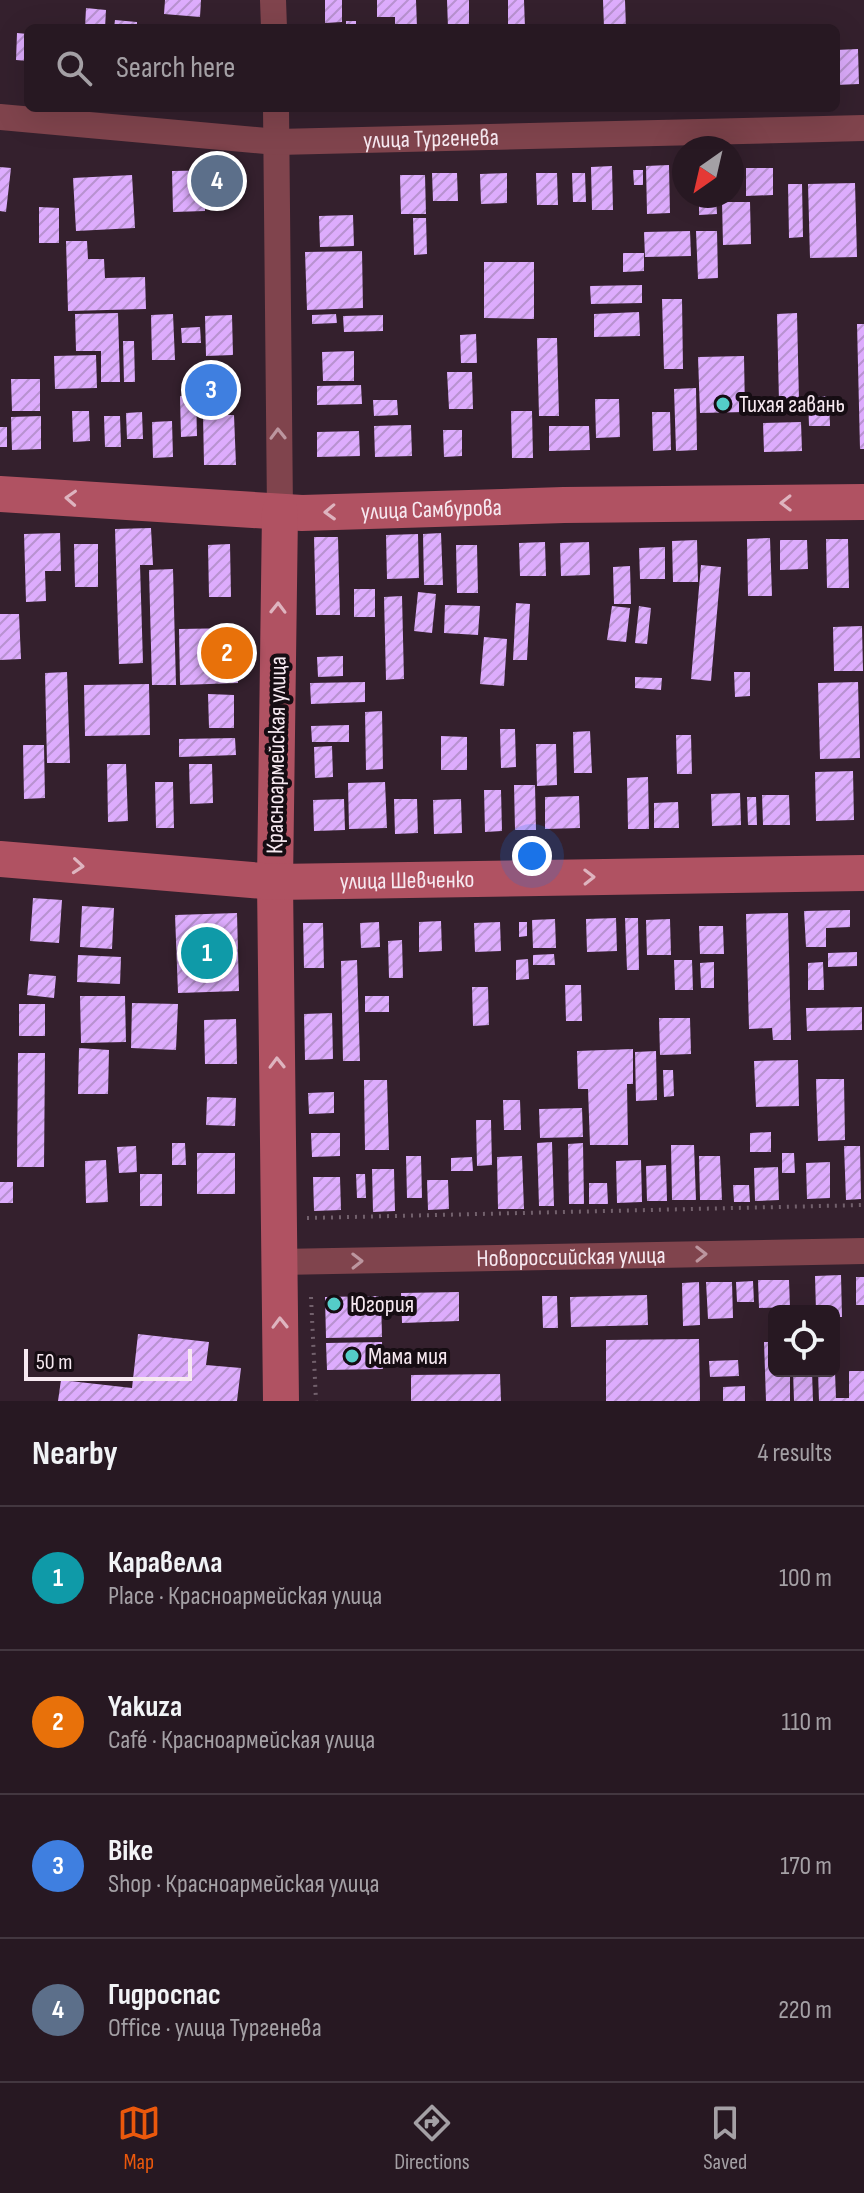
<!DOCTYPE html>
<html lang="en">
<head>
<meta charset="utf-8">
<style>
  body { margin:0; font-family:"Sofia Sans Condensed",sans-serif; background:#33252f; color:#f1f3f6 }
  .controls { position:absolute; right:24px; bottom:24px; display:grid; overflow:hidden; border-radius:12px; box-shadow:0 8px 32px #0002 }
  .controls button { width:72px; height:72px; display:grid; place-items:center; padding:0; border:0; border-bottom:2px solid #433740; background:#271822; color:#f1f3f6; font:40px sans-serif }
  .compass { position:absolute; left:672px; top:136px; width:72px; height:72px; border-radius:50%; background:#271822; box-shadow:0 8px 32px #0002; rotate:214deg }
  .scale { position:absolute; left:24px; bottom:20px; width:168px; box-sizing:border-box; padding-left:8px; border:4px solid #f7e9f1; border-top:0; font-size:22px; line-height:28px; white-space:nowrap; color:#f7e9f1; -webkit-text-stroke:6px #160d13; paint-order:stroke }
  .you { position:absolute; left:532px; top:856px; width:28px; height:28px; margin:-20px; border:6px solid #fff; border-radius:50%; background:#1a73e8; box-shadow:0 0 0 12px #1a73e833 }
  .badge { display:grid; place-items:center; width:52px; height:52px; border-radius:50%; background:#ea580c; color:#fff; font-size:26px; font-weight:700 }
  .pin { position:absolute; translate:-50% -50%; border:4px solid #fff; box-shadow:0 2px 8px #0006 }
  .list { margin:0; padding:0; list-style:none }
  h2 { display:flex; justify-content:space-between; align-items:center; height:104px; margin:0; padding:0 32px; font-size:34px }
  h2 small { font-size:26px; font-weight:400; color:#a4a0a5 }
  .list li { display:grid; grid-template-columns:52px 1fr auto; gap:24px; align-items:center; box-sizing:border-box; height:144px; padding:0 32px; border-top:2px solid #433740 }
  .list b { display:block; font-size:30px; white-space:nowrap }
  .list p { margin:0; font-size:26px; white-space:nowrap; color:#a4a0a5 }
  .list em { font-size:26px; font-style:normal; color:#a4a0a5 }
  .icon { flex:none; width:44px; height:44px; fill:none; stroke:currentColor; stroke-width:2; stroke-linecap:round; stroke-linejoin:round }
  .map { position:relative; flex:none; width:864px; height:1401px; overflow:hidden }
  .search { position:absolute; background:#271822; box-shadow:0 8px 32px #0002; left:24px; right:24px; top:24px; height:88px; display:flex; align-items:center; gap:20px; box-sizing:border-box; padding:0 28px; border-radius:12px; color:#a4a0a5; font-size:30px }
  .sheet { height:680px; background:#271822 }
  nav { display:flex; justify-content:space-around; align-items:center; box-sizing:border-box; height:112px; border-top:2px solid #433740; background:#271822; font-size:22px; color:#a4a0a5 }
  nav a { display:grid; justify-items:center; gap:4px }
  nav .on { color:#ea580c }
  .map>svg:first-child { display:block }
</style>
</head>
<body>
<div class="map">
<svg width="864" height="1401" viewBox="0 0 864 1401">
  <defs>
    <pattern id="building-hatch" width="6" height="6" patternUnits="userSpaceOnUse" patternTransform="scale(2)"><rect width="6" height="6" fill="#ddacfd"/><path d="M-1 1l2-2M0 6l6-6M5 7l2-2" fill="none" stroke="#b892d0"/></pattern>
  </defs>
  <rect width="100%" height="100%" fill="#34202d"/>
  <!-- building -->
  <path fill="url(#building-hatch)" d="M165,0H201L200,17L164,14Z
    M325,0H342V22L325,23Z
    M377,0H416L417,28H395V17H377Z
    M447,0H469V28H448Z
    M508,0H524L525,28H508Z
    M603,0H625L626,28H604Z
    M86,8L106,10L105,28H85Z
    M115,20L137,22V28H114Z
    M346,21H356V28H346Z
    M17,33L28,34V61L16,60Z
    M858,49L859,84L836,85V50Z
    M669,165L670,213L647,214L646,166Z
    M612,166L613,210H592L591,167Z
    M0,167L11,168L6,212L0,211Z
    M746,168H773V195L746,196Z
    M222,170L223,202H205V211L173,212L172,171Z
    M633,170H643V185H634Z
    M432,173H457L458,201H433Z
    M507,173V203L481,204L480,174Z
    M536,173H557L558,205H537Z
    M572,173H585L586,202H573Z
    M132,175L135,228L76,231L73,178Z
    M400,175H425L426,214H401Z
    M855,183L857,257L810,258L808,184Z
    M788,184H802L803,237L789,238Z
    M699,196H716L717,214L699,215Z
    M722,202H750L751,244L723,245Z
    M39,207L59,208V243H39Z
    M353,215L354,246L320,247L319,216Z
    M413,218H426L427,254L414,255Z
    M690,231L691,256L645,257L644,232Z
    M696,231H717L718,278L698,279Z
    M66,241H87L88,259H104L105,278L145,277L146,309L68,311Z
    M362,251L363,308L307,310L305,252Z
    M623,253H644V271L623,272Z
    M484,262H534V319L484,318Z
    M642,285V303L591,304L590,286Z
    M662,299H682L683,369H664Z
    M639,312L640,336L594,337V314Z
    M118,313L120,382H101V351H76L75,314Z
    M797,313L799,401L779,402L777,314Z
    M173,314L175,360H152L151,315Z
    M336,314L337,323L312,324V315Z
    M232,315L233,355L206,356L205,316Z
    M383,315V331L344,332L343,316Z
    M857,324H864V449H860Z
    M200,327L201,343H182L181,328Z
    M476,334L477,363H461L460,335Z
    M537,338H557L559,416H539Z
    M123,341H134L135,382H124Z
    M354,351V381H323L322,352Z
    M96,355L97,388L55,389L54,356Z
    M744,356L745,412L700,413L698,357Z
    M218,369L219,410H205L204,370Z
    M447,372H472L473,409H449Z
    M11,379H40V411H12Z
    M361,385L362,404L317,405V386Z
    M696,388L697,450L676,451L674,389Z
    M196,395L197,436L181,437L180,396Z
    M829,396L830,426H809L808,397Z
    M595,399H619L620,437L596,438Z
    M373,400H397L398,415L374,416Z
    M72,411H89L90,441L73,442Z
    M511,411H532L533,458H512Z
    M142,412L143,439H127L126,413Z
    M652,412H670L671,450L653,451Z
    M203,415H234L236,465H204Z
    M41,416V449L12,450L11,417Z
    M104,416H120L121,447H105Z
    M172,421L173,457L153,458L152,422Z
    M801,422L802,451L764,452L763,423Z
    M411,425L412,456L375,457L374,426Z
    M549,426H589L590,450L549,451Z
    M0,427H7V447H0Z
    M443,430H462V456L444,457Z
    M359,431L360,456L317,457V432Z
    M151,528L153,565H140L143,663L119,664L115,529Z
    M60,533L61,571H45L46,601L26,602L24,534Z
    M441,533L443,585H424L423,534Z
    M418,534L419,578L387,579L386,535Z
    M314,537H338L340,615H316Z
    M770,538L772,596H748L747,539Z
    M826,539H848L849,588H827Z
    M697,540L698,582H673L672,541Z
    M780,540H807L808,569L780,570Z
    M545,542L546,576H520L519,543Z
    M589,542L590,575L561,576L560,543Z
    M74,544H98V587H75Z
    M230,544L231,597H209L208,545Z
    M456,545H477L478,593H457Z
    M665,547V579H640L639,548Z
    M701,565L721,567L711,681L691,679Z
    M630,566L631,604H614L613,567Z
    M173,569L176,685H152L149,570Z
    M354,589H375V617H354Z
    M418,592L436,594L432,633L414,631Z
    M402,596L404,679L386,680L384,597Z
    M516,603L530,604L527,660H513Z
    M445,605L480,606L478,635L444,633Z
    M612,606L630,608L626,642L607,640Z
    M639,606L651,608L647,644L635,643Z
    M0,614H19L21,659L0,660Z
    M862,626L863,671H834L833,627Z
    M236,628L238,683L180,685L179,629Z
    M484,637L507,639L504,686L480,684Z
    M343,656V676L318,677L317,657Z
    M67,672L70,763H47L45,673Z
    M734,672H750V696L735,697Z
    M635,677L662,678L661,690L635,688Z
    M365,682V702L311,704L310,683Z
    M858,682L860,758L820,759L818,683Z
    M149,684L150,735L85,736L84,685Z
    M208,694L234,695V728H209Z
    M382,711L383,769L366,770L365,712Z
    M349,725V742H312L311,726Z
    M500,729H515L516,767L501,768Z
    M590,731L592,773H574L573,732Z
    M676,735H691L692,774H677Z
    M441,736L467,737V770H441Z
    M235,738L236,755L179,757V739Z
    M536,744H556L557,785L537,786Z
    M23,745H44L45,798L24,799Z
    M332,746L333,777L315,778L314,747Z
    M107,764H126L128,821L108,822Z
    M189,764H212L213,803L190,804Z
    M853,771L854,820L816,821L815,772Z
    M648,777L649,829H628L627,778Z
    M155,782H173L174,828H156Z
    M385,782L387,828L349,829L348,783Z
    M514,785H535L536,830H515Z
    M484,790H501L502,831L485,832Z
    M740,793L741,825L712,826L711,794Z
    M762,795H789L790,825H763Z
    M579,796L580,828L545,829V797Z
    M747,797H756L757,825H748Z
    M344,799L345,830L314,831L313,800Z
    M394,799H417L418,833L395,834Z
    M461,799L462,833L434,834L433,800Z
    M678,802L679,828H654V803Z
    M33,898L62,900L59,943L30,941Z
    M82,906L114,908L112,949L80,947Z
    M850,910V927L826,928V947H806L804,911Z
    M237,913L239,991L178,993L175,915Z
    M788,913L791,1040H773L772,1028L749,1029L746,914Z
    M616,918L617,951L587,952L586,919Z
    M625,918H638L639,970H627Z
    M555,919L556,948H533L532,920Z
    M670,919L671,955H647L646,920Z
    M441,921L442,951L419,952V922Z
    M379,922L380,947L361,948L360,923Z
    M500,922L501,951L475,952L474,923Z
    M519,922H527V936L519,937Z
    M303,923H323L324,968H304Z
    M699,926H723L724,954H700Z
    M402,940L403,978H389L388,941Z
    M857,952V966L828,967V953Z
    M554,954L555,965H533V955Z
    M78,955L121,957L120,984L77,982Z
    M528,959L529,979L516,980V960Z
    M357,960L360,1061H343L341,961Z
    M674,960H692L693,990H675Z
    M714,962V988H701L700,963Z
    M823,962L824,990H808V963Z
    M29,974L56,976L54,998L27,995Z
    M565,985H581L582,1021H566Z
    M472,987H488L489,1025L473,1026Z
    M80,996H125L126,1042L81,1043Z
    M365,996H389V1012H365Z
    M132,1003L178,1004L176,1050L131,1048Z
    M19,1004H45V1036H19Z
    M862,1007V1030L807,1031L806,1008Z
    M332,1013L333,1059L305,1060L304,1014Z
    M659,1018H690L691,1054L660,1055Z
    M236,1019L237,1064H205L204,1020Z
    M79,1048L109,1050L108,1094H78Z
    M633,1049V1084H627L628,1145H590L588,1089H578L577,1051Z
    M656,1051L657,1100L636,1101L635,1052Z
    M18,1053H45L44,1167H17Z
    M798,1060L799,1106L756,1107L754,1061Z
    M663,1070H673L674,1096L664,1097Z
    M816,1079H844L845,1140L818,1141Z
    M364,1080H387L389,1150H365Z
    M334,1092V1113L309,1114L308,1093Z
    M207,1097L236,1098L235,1126L206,1125Z
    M503,1100H520L521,1130H504Z
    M582,1108L583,1137L540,1138L539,1109Z
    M476,1120H491L492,1165L477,1166Z
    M771,1132V1152H750V1133Z
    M311,1133H340V1156L312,1157Z
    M552,1142L554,1206H539L537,1143Z
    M172,1143H185L186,1165H172Z
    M583,1143L584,1204H569L568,1144Z
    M671,1145H694L696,1200H672Z
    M136,1146L137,1172L119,1173L117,1147Z
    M844,1146H860L861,1199L846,1200Z
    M197,1153H235V1194H197Z
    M782,1153H794L795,1173H782Z
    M406,1156H421L422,1198H407Z
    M522,1156L524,1209H498L497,1157Z
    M699,1156H720L722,1200H700Z
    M472,1157L473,1171H451V1158Z
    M106,1160L108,1202L86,1203L85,1161Z
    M641,1160L642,1202L617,1203L616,1161Z
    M830,1162V1198L807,1199L806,1163Z
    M666,1165L667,1201H647L646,1166Z
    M778,1167L779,1200L755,1201L754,1168Z
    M372,1169H394L395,1211L373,1212Z
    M140,1174H162V1206H140Z
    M356,1174H365L366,1198H357Z
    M313,1177H340L341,1210L314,1211Z
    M427,1180H448L449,1209L428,1210Z
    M0,1182H13V1203H0Z
    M589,1183H607L608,1204H589Z
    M733,1185H749L750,1202H734Z
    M841,1275L842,1317H834V1311H816L815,1276Z
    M856,1277H864V1305H856Z
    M758,1280H789L790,1307L759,1308Z
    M753,1281L754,1302H737L736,1282Z
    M699,1282L700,1325L683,1326L682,1283Z
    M706,1282H732L733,1318L708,1319Z
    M459,1292V1321L402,1323L401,1293Z
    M647,1295L648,1325L571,1327L570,1297Z
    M381,1296L382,1337L326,1338L325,1297Z
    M542,1296H557L558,1328H543Z
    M138,1334L209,1342L206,1365L241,1368L237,1401H58L61,1380L132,1388Z
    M699,1339L700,1401H606V1340Z
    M382,1342L383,1369L327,1370L326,1343Z
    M764,1342H774V1371H790V1401H766Z
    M738,1360L739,1376L710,1377L709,1361Z
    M793,1371H812L813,1401H794Z
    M849,1371H864V1401H819L818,1372H835L836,1398H849Z
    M500,1374L501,1401H411V1375Z
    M745,1386V1401H723V1387Z"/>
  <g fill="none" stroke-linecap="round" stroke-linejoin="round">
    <!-- path -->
    <path stroke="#72606c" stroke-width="4" stroke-dasharray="2 6" stroke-linecap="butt" d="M307,1218L864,1205
      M311,1297L316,1401"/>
    <!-- street -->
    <g stroke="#80444d" stroke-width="26">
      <path d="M273,0L274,28"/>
      <path d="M276,108L280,512"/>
      <path id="s1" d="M0,117L277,142L864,128"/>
      <path id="s2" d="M279,1262L864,1251"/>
    </g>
    <!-- secondary -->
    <g stroke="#b05262" stroke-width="36">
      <path id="s3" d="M0,494L302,513L564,505L864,502"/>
      <path d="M280,512L275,882L281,1401"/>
      <path id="s4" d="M0,859L275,882L864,873"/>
    </g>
  </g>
  <!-- one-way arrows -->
  <defs><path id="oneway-chevron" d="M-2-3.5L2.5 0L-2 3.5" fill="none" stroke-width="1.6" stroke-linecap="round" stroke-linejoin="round" transform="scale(2)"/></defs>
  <g stroke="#bc969f">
    <use href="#oneway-chevron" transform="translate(278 434) rotate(-91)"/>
    <use href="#oneway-chevron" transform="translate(701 1254) rotate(-1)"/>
    <use href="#oneway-chevron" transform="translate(357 1261) rotate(-1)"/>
  </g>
  <g stroke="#deb4bf">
    <use href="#oneway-chevron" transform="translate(71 498) rotate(-177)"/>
    <use href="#oneway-chevron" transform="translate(786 503) rotate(179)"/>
    <use href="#oneway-chevron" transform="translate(330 512) rotate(178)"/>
    <use href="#oneway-chevron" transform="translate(278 608) rotate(-89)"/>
    <use href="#oneway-chevron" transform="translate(78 866) rotate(5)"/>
    <use href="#oneway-chevron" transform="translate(589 877) rotate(-1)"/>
    <use href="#oneway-chevron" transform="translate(277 1063) rotate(-91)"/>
    <use href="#oneway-chevron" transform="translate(280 1323) rotate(-91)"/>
  </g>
  <!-- markers -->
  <g fill="#54cdc8" stroke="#160d13" stroke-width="3">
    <circle cx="723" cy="404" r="8"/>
    <circle cx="334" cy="1304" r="8"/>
    <circle cx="352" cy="1356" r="8"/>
  </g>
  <g text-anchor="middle" stroke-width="8" stroke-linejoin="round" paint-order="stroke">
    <!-- street labels -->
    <g font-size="24" fill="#f7e9f1" stroke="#160d13">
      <text dy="8" stroke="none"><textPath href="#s1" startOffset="432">улица Тургенева</textPath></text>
      <text dy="8" stroke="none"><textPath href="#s3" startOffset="432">улица Самбурова</textPath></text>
      <text transform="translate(276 755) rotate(-89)" y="8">Красноармейская улица</text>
      <text dy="8" stroke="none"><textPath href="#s4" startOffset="408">улица Шевченко</textPath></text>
      <text dy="8" stroke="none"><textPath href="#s2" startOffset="292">Новороссийская улица</textPath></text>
    </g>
    <!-- poi labels -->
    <g font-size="24" fill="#f7e9f1" stroke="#160d13" text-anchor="start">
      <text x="739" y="412">Тихая гавань</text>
      <text x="350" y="1312">Югория</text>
      <text x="368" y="1364">Мама мия</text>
    </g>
  </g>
</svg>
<div class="controls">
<button><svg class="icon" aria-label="locate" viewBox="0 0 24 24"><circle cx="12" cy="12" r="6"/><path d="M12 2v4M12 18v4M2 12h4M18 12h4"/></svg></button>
</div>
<svg class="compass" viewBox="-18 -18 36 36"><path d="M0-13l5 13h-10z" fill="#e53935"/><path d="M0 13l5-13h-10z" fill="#a4a0a5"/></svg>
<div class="scale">50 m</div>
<div class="you"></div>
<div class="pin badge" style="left:207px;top:953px;background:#0f9aa8">1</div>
<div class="pin badge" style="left:227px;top:653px;background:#e8710a">2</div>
<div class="pin badge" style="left:211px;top:390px;background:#3f7fe0">3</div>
<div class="pin badge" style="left:217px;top:181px;background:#5c6f8a">4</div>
<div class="search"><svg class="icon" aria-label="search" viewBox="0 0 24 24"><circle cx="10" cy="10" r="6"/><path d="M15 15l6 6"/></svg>Search here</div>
</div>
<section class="sheet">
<h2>Nearby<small>4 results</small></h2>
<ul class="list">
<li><span class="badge" style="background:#0f9aa8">1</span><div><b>Каравелла</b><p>Place · Красноармейская улица</p></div><em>100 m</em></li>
<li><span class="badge" style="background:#e8710a">2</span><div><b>Yakuza</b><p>Café · Красноармейская улица</p></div><em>110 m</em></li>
<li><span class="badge" style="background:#3f7fe0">3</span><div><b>Bike</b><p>Shop · Красноармейская улица</p></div><em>170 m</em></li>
<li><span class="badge" style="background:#5c6f8a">4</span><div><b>Гидроспас</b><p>Office · улица Тургенева</p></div><em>220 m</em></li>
</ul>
</section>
<nav>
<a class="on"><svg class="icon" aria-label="map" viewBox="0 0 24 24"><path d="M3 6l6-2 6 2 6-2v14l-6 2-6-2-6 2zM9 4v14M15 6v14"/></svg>Map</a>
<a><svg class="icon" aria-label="directions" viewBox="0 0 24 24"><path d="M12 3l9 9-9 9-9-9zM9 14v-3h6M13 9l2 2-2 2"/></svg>Directions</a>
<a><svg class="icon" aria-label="saved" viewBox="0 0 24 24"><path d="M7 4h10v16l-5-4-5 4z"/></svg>Saved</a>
</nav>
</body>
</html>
